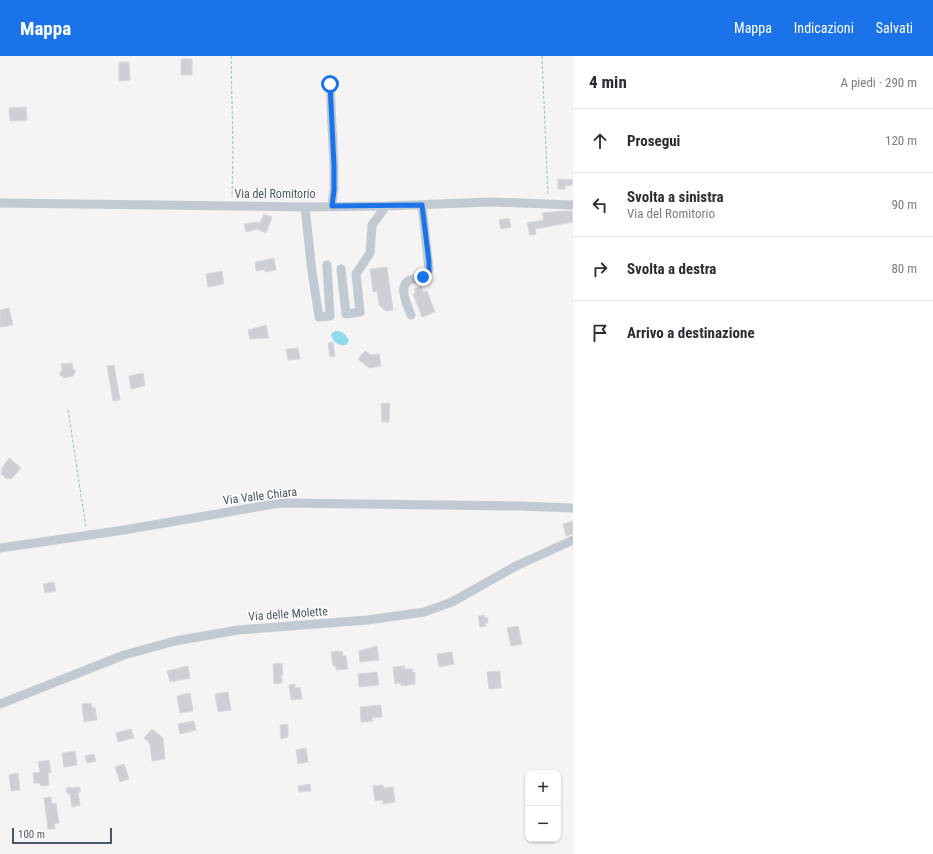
<!DOCTYPE html>
<html lang="it">
<head>
<meta charset="utf-8">
<style>
  body { margin:0; font-family:"Roboto Condensed",sans-serif; background:#f2f2f3; color:#2b2b33 }
  .controls { position:absolute; right:12px; bottom:12px; display:grid; overflow:hidden; border-radius:8px; box-shadow:0 1px 3px #0004 }
  .controls button { width:36px; height:36px; display:grid; place-items:center; padding:0; border:0; border-bottom:1px solid #e1e1e2; background:#fff; color:#2b2b33; font:20px sans-serif }
  .scale { position:absolute; left:12px; bottom:10px; width:100px; box-sizing:border-box; padding-left:4px; border:2px solid #4a5661; border-top:0; font-size:11px; line-height:14px; white-space:nowrap; color:#4a5661; -webkit-text-stroke:3px #fff; paint-order:stroke }
  .stop { position:absolute; width:12px; height:12px; margin:-9px; border:3px solid #1a73e8; border-radius:50%; background:#fff }
  .stop.end { background:#1a73e8; border-color:#fff; box-shadow:0 1px 4px #0008 }
  .list { margin:0; padding:0; list-style:none }
  h2 { display:flex; justify-content:space-between; align-items:center; height:52px; margin:0; padding:0 16px; font-size:17px }
  h2 small { font-size:13px; font-weight:400; color:#7c7c81 }
  .list li { display:grid; grid-template-columns:26px 1fr auto; gap:12px; align-items:center; box-sizing:border-box; height:64px; padding:0 16px; border-top:1px solid #e1e1e2 }
  .list b { display:block; font-size:15px; white-space:nowrap }
  .list p { margin:0; font-size:13px; white-space:nowrap; color:#7c7c81 }
  .list em { font-size:13px; font-style:normal; color:#7c7c81 }
  .icon { flex:none; width:22px; height:22px; fill:none; stroke:currentColor; stroke-width:2; stroke-linecap:round; stroke-linejoin:round }
  .map { position:relative; flex:none; width:573px; height:798px; overflow:hidden }
  header { display:flex; align-items:center; gap:24px; box-sizing:border-box; height:56px; padding:0 20px; background:#1a73e8; color:#fff }
  header strong { font-size:19px }
  nav { display:flex; gap:22px; margin-inline-start:auto; font-size:14px }
  main { display:flex }
  aside { flex:1; background:#fff }
  .map>svg:first-child { display:block }
</style>
</head>
<body>
<header>
<strong>Mappa</strong>
<nav><a>Mappa</a><a>Indicazioni</a><a>Salvati</a></nav>
</header>
<main>
<div class="map">
<svg width="573" height="798" viewBox="0 0 573 798">
  <rect width="100%" height="100%" fill="#f5f3f3"/>
  <!-- water -->
  <path fill="#90daee" d="M335,275C342,275 346,278 349,285L346,289C338,290 332,286 331,278Z"/>
  <!-- building -->
  <path fill="#cdcfd5" stroke="#d7d9de" d="M181,3H192V19H181Z
    M119,6H129L130,24L119,25Z
    M26,51L27,64L10,65L9,52Z
    M558,123L573,124V129L565,130V133H558Z
    M565,155H572L573,166L535,173L536,178L530,179L527,167L544,164L542,157Z
    M264,158L272,161L266,177L257,173L246,176L244,168L257,166L260,167Z
    M509,162L511,171L501,173L499,164Z
    M274,202L276,214L265,216V213L256,215L255,206Z
    M387,211L393,254L386,255L379,249L377,235L373,236L370,213Z
    M222,215L224,228L208,231L206,218Z
    M421,230L423,236L427,235L435,256L422,261L413,238L416,237L414,233Z
    M9,252L13,269L0,271V254Z
    M266,269L269,282L250,283L248,274Z
    M333,286L335,300L330,301L328,287Z
    M298,292L300,303L288,304L286,293Z
    M365,295L371,299L379,298L381,310L369,312L358,303Z
    M72,307L73,313L76,315L73,320L64,322L59,318L62,314L61,308Z
    M114,309L120,344L113,345L107,310Z
    M143,317L145,330L131,333L129,320Z
    M390,347L389,366H382L381,348Z
    M9,402L21,412L12,422L7,423L1,418L2,412Z
    M573,465V478L566,480L563,468Z
    M54,526L56,535L45,537L43,528Z
    M484,559L485,562L487,561L488,567H485L486,570L480,571L478,560Z
    M518,570L522,588L511,590L507,572Z
    M377,590L379,604L360,606L359,595Z
    M342,595L343,600H346L348,613L336,614V610H333L331,596Z
    M452,596L454,608L439,611L437,598Z
    M282,607L283,619L281,620L282,627L274,628L273,608Z
    M188,610L190,622L170,626L167,615Z
    M404,610L405,613H412V616H415V628L401,630V627L395,628L393,611Z
    M500,615L501,632L489,633L487,616Z
    M377,616L379,629L359,631L358,618Z
    M295,628V632L300,631L302,643L291,644L289,629Z
    M228,636L231,654L218,656L215,638Z
    M190,637L193,655L180,657L177,640Z
    M91,647L92,652H95L97,664L84,666L82,648Z
    M381,649L382,661L372,662L373,665L361,666L360,651Z
    M194,665L196,674L180,678L178,668Z
    M288,668V681L281,683L280,669Z
    M131,673L134,682L118,686L116,677Z
    M152,673L163,682L165,703L152,705L150,688L144,682Z
    M306,692L308,706L298,708L296,694Z
    M75,695L77,709L64,711L62,697Z
    M94,698L96,705L87,707L85,700Z
    M49,704L51,716L48,717L49,729L41,730L40,727H34L33,717L40,716L38,706Z
    M124,708L129,723L120,726L115,711Z
    M18,717L20,734L11,735L9,719Z
    M310,728L311,735L299,736L298,730Z
    M383,729L384,732L393,731L395,746L383,748V744L375,745L373,730Z
    M80,731V736L78,737L80,749L72,751L70,738H67L66,732Z
    M51,741L52,748L56,747L59,767L54,768L55,773H48L44,742Z"/>
  <g fill="none" stroke-linecap="round" stroke-linejoin="round">
    <!-- path -->
    <path stroke="#7ad0a6" stroke-width="1" stroke-dasharray="3 2" stroke-linecap="butt" d="M231,0L233,90L232,141
      M542,0L548,139
      M68,354L86,472"/>
    <!-- minor -->
    <path stroke="#c1cad2" stroke-width="9" d="M330,28L334,110V133L332,150
      M0,147L305,151L386,150L491,146L573,149
      M305,151L312,216L319,261L330,260L327,209
      M341,213L346,258L360,256L356,218L370,197L372,169L386,150
      M411,259C408,250 398,232 408,225C414,222 421,222 427,219L429,213L422,149
      M0,492L124,474L280,447L520,450L573,452
      M0,648L124,599L175,585L238,574L368,564L424,556L452,546L516,510L573,484"/>
  </g>
  <g fill="none" stroke-linecap="round" stroke-linejoin="round">
    <!-- route -->
    <path stroke="#1a73e8" stroke-width="5" d="M330,28L334,110V134L332,150L422,149L429,206V216L423,221"/>
  </g>
  <g text-anchor="middle" stroke-width="3" stroke-linejoin="round" paint-order="stroke">
    <!-- street labels -->
    <g font-size="12" fill="#4a5661" stroke="#fff">
      <text x="275" y="142">Via del Romitorio</text>
      <text transform="translate(260 440) rotate(-7)" y="4">Via Valle Chiara</text>
      <text transform="translate(288 558) rotate(-4)" y="4">Via delle Molette</text>
    </g>
  </g>
</svg>
<div class="controls">
<button>+</button>
<button>−</button>
</div>
<div class="scale">100 m</div>
<div class="stop" style="left:330px;top:28px"></div>
<div class="stop end" style="left:423px;top:221px"></div>
</div>
<aside>
<h2>4 min<small>A piedi · 290 m</small></h2>
<ul class="list">
<li><svg class="icon" aria-label="ahead" viewBox="0 0 24 24"><path d="M12 20V5M6 11l6-6 6 6"/></svg><div><b>Prosegui</b></div><em>120 m</em></li>
<li><svg class="icon" aria-label="left" viewBox="0 0 24 24"><path d="M17 20v-9H6M10 6l-5 5 5 5"/></svg><div><b>Svolta a sinistra</b><p>Via del Romitorio</p></div><em>90 m</em></li>
<li><svg class="icon" aria-label="right" viewBox="0 0 24 24"><path d="M7 20v-9h11M14 6l5 5-5 5"/></svg><div><b>Svolta a destra</b></div><em>80 m</em></li>
<li><svg class="icon" aria-label="arrive" viewBox="0 0 24 24"><path d="M6 21V4h12l-3 4 3 4H6"/></svg><div><b>Arrivo a destinazione</b></div></li>
</ul>
</aside>
</main>
</body>
</html>
